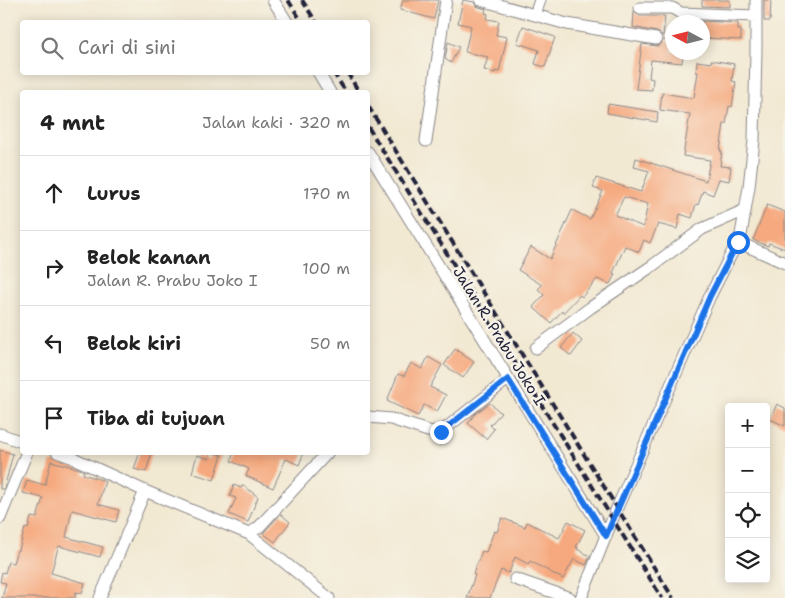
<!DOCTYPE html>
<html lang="id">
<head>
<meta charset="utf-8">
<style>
  body { margin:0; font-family:"Shantell Sans",sans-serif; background:#f6f6f6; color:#222 }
  .controls { position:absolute; right:15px; bottom:15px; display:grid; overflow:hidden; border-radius:5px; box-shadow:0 2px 12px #0003 }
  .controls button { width:45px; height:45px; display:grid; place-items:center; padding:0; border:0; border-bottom:1px solid #e0e0e0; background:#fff; color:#222; font:25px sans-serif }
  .compass { position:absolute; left:665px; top:15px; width:45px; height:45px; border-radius:50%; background:#fff; box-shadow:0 2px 12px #0003; rotate:277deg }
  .stop { position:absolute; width:15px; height:15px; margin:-11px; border:4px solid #1a73e8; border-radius:50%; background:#fff }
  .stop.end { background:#1a73e8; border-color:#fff; box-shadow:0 1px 5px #0008 }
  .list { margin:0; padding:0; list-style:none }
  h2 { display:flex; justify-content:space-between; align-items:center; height:65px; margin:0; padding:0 20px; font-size:21px }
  h2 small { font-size:16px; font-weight:400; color:#767676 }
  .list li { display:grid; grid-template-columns:32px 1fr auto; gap:15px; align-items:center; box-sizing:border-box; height:75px; padding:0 20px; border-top:1px solid #e0e0e0 }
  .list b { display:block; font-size:19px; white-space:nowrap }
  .list p { margin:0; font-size:16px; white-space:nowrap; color:#767676 }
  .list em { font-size:16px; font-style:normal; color:#767676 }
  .icon { flex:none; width:28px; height:28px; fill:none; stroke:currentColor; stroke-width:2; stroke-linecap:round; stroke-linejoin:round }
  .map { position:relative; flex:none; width:785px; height:598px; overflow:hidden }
  .search { position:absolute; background:#fff; box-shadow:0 2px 12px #0003; left:20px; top:20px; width:350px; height:55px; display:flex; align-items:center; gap:12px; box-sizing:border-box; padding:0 18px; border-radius:5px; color:#767676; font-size:19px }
  .panel { position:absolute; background:#fff; box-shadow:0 2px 12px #0003; left:20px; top:90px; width:350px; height:365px; border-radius:5px }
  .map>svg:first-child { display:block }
</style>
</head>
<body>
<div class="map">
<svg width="785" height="598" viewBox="0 0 785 598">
  <rect width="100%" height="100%" fill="#f7f3e8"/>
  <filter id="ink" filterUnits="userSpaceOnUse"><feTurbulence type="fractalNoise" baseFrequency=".02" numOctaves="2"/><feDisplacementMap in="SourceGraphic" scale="10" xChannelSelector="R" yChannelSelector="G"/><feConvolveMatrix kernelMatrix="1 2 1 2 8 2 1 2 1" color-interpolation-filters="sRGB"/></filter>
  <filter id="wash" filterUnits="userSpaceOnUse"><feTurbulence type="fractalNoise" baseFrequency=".0096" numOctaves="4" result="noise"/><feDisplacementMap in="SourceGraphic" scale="20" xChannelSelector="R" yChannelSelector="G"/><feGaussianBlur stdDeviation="1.12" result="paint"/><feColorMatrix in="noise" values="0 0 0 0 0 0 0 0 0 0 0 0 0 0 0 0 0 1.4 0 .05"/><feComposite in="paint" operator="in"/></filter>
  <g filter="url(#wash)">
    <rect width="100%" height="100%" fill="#f2e9d3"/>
    <g id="blocks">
      <!-- building -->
      <path fill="#f6a97e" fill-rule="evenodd" d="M403,0H438L434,19L400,10Z
        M463,0L474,2L476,6L486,9L485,13L488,14L487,19L499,21L496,35L507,37L499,72L495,71V73L484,70L488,57L465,52L471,26L458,23Z
        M702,0H730V7L702,6Z
        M764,0H771L770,21H764Z
        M634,12L640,16H665L663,36L657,32L633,27Z
        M702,21L738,23V30H741V40L702,38Z
        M523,26L555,37L545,67L535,64L539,50L517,43Z
        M663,40L672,41V52H683L682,63L651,60L649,78L653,79L652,90L636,89L642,44L658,46L661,44Z
        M448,42L459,47L451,63L445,59Z
        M711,60L734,64L732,81L736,82L732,107L729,106L726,124H724L720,151H722L720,166L731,167L729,181L719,179L713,195L703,191L698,205L696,204L692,218L680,214L677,229L658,224L650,243L644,240L639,252L625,246L613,273L615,274L610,284L597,279L582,297L580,295L563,313L562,311L551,323L533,307L544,295L538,289L542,285L518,270L531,247L550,259L572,210L590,219L603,191L593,188L596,178L641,192L649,171L634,167L636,158L706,181L710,160L683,156L690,114L660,110L662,93L694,98L698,72H696L697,61L711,63ZM624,197L648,204L643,227L615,215Z
        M608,104L658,112L657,122L607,113Z
        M767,205L785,212V249L769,243L768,246L753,240Z
        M573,333L582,341L571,356L561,348Z
        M455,349L474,362L463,378L444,365Z
        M428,357L442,365L430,387L446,395L437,412L424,405L418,416L387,401L398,374L404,376L411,363L422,369Z
        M490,403L501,413L490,425L494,429L486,439L468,423L475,414Z
        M777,404L785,408V426L770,419Z
        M0,450L13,454L4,489H0Z
        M140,452H152L146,472L134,469Z
        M211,452L222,455L214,480L192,473L197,455L209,459Z
        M234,452H304L299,465L286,459L273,488L246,476L249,469L231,461Z
        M51,461L77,468L84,471L83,474L105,481L98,504L119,510L116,522L72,510L66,537L103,547L100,557L59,546L58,548L51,573L85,583L82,593L76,592L75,598H2L6,583L0,582L2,572L5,573L8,562L13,563L17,550H19L25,528L28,529L31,517L37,518L43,498L23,493L27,480L45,485Z
        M234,485L241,488L243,485L258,497L248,522L229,514L236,498L230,496Z
        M281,514L290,522L275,542L263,533Z
        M502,518L525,527L527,522L559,538L568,521L585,530L576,547H578L577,549L590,556L586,565L574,559L563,579L530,561L528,564L515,557L509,573L501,570L490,598H467L475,575L473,574L482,551L486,552L494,531L497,532Z"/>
    </g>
  </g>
  <g filter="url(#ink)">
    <use href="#blocks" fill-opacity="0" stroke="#8a8687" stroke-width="1"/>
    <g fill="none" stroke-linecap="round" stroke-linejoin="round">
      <!-- street casing -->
      <g stroke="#8a8687" stroke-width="13">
        <path id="street" d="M273,0L287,22
          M481,0L567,24L656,39
          M640,8H672L681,13L756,16
          M535,15L540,0
          M318,72L330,92
          M426,141L446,0
          M368,152L606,536
          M738,242L785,263
          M536,348L590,308L652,266L702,229L745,210
          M368,417L391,419L428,431L434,432H441L508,379
          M0,434L22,442
          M57,452L71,457L145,491L249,534L259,527L328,452
          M0,518L27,452
          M249,534L329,598
          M515,579L570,598
          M100,598L145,491
          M581,598L617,508L710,296L741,235L749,187L754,140L756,50V0"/>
      </g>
      <!-- street -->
      <use href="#street" stroke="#fff" stroke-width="11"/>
      <!-- rail -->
      <path stroke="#22223b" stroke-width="4" stroke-dasharray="8 4" stroke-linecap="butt" d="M288,0L302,22
        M302,0L316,22
        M333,72L346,92
        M347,72L359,92
        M368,106L673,598
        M368,127L662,598"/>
    </g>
  </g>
  <g fill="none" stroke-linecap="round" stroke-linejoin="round" filter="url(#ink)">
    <!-- route -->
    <path stroke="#1a73e8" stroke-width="6" d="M441,432L508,379L606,536L710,296L738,242"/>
  </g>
  <g text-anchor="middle" stroke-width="5" stroke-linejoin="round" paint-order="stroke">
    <!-- street labels -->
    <g font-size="15" fill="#22223b" stroke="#f7f3e8">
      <text transform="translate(499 336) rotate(58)" y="5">Jalan R. Prabu Joko I</text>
    </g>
  </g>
</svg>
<div class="controls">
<button>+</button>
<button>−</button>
<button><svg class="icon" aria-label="locate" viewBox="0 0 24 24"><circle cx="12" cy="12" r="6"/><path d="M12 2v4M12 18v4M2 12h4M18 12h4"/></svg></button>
<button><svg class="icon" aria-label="layers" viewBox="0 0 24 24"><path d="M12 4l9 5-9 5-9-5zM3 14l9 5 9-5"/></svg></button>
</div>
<svg class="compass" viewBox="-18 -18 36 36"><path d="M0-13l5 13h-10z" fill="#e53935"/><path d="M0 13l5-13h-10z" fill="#767676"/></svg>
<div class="stop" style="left:738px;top:242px"></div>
<div class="stop end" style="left:441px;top:432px"></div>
<div class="search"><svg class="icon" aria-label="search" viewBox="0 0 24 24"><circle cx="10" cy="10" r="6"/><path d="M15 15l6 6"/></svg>Cari di sini</div>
<section class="panel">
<h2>4 mnt<small>Jalan kaki · 320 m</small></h2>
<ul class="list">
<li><svg class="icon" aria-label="ahead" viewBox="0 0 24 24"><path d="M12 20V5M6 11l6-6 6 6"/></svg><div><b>Lurus</b></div><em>170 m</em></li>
<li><svg class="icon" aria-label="right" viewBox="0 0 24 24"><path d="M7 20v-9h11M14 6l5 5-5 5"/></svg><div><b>Belok kanan</b><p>Jalan R. Prabu Joko I</p></div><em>100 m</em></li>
<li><svg class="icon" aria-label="left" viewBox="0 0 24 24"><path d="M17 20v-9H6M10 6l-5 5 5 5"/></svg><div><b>Belok kiri</b></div><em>50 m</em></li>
<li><svg class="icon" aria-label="arrive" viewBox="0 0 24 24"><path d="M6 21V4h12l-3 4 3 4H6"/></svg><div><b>Tiba di tujuan</b></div></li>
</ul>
</section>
</div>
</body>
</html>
